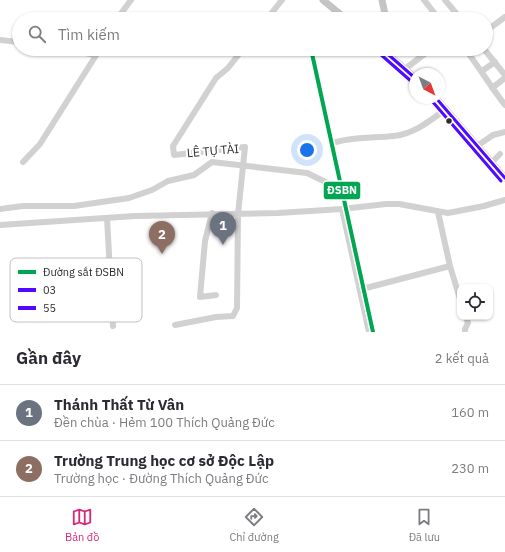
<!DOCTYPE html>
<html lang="vi">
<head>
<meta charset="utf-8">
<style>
  body { margin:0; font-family:"IBM Plex Sans",sans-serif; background:#f7f7f7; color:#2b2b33 }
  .controls { position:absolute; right:12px; bottom:12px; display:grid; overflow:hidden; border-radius:8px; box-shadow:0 1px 3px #0004 }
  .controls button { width:36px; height:36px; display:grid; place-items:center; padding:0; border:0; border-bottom:1px solid #e1e1e2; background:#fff; color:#2b2b33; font:20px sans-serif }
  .compass { position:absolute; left:409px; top:68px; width:36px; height:36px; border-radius:50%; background:#fff; box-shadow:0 1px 3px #0004; rotate:139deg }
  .you { position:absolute; left:307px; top:150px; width:14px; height:14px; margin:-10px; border:3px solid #fff; border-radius:50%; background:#1a73e8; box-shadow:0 0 0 6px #1a73e833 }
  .badge { display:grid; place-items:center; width:26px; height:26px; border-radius:50%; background:#db2777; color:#fff; font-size:13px; font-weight:700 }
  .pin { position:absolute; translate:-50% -33px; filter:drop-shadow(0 1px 2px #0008) }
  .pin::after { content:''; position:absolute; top:21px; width:14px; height:12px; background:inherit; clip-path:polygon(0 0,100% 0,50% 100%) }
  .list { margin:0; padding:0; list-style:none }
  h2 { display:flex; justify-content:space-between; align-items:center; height:52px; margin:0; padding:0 16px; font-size:17px }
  h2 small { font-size:13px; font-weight:400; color:#7c7c81 }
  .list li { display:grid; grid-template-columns:26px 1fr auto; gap:12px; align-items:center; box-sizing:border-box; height:56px; padding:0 16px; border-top:1px solid #e1e1e2 }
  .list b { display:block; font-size:15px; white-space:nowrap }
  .list p { margin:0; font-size:13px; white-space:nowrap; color:#7c7c81 }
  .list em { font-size:13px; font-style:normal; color:#7c7c81 }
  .icon { flex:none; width:22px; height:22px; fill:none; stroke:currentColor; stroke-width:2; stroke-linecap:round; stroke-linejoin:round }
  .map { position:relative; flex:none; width:505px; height:332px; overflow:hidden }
  .search { position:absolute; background:#fff; box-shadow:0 1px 3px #0004; left:12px; right:12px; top:12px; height:44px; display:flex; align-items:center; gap:10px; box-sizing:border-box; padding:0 14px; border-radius:22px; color:#7c7c81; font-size:15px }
  .sheet { height:164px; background:#fff }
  nav { display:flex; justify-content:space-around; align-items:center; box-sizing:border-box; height:56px; border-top:1px solid #e1e1e2; background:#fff; font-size:11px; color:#7c7c81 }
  nav a { display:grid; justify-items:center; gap:2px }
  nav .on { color:#db2777 }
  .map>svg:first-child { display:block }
</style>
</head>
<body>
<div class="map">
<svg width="505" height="332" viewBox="0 0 505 332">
  <rect width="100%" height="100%" fill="#fff"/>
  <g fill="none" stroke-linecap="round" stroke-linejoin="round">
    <!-- minor -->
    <path stroke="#d1d1d1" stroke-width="6" d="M424,0L439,19
      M445,0L461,19
      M117,19L131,0
      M267,19L282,0
      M426,19L434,13
      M486,31L505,17
      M0,40L19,42
      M65,49L96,55
      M465,49C479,67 491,87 505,105
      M484,49L505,75
      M405,69L431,49
      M482,71L495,62
      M492,88L505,78
      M336,142C355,137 374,138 394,136C414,134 431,120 446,109
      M477,146L493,135L505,132
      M23,162L40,144L100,49
      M491,163L500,154
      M0,209L23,206H74L129,198L152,190L168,181L194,175L212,162L307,173L336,187
      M342,209L369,332
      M438,212L450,266L460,299
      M212,213L205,241L200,297L216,295
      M107,218L113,326
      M0,225L135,216L278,213L342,209L386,204H399L448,213L484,206L505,200
      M366,288L450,266
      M175,325L216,317L233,316L237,308L238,214L245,147L174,155L173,146L216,78L228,68L243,49
      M465,332V329L468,323L466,317"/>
    <!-- major -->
    <path stroke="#c4c4c4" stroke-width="7" d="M323,0L346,19
      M382,0L386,19
      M382,49L415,78
      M436,98L505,178"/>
    <!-- bus-1 casing -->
    <g stroke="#fff" stroke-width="6">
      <path id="bus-1" d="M382,49L415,78
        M436,98L505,178"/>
    </g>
    <!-- bus-2 casing -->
    <g stroke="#fff" stroke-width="6">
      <path id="bus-2" d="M379,53L412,82
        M432,101L501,181"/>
    </g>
    <!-- bus-1 -->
    <use href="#bus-1" stroke="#4f0aff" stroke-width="3"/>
    <!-- bus-2 -->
    <use href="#bus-2" stroke="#4f0aff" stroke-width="3"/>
    <!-- rail-1 casing -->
    <g stroke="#fff" stroke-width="7">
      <path id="rail-1" d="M311,49L373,332"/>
    </g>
    <!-- rail-1 -->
    <use href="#rail-1" stroke="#00a651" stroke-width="4"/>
  </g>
  <!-- markers -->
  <circle fill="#2c2c2c" stroke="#fff" stroke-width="1.5" cx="449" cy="121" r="3.5"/>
  <g text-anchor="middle" stroke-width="4" stroke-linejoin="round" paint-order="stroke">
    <!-- street labels -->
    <g font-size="12" fill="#2c2c2c" stroke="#fff">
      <text transform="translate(213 151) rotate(-5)" y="4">LÊ TỰ TÀI</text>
    </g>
  </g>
  <!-- legend -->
  <rect x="10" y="258" width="132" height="64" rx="6" fill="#fff" stroke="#c0c0c0" stroke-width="1"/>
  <rect x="18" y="270" width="18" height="4" fill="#00a651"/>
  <rect x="18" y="288" width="18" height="4" fill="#4f0aff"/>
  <rect x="18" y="306" width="18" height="4" fill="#4f0aff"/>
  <g font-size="11" fill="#2c2c2c">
    <text x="43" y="276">Đường sắt ĐSBN</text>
    <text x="43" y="294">03</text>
    <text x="43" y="312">55</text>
  </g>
  <rect stroke="#fff" stroke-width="1.5" x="323" y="181" width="38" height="19" rx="4" fill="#00a651"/>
  <g font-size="11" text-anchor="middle" font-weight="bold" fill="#fff">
    <text x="342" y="194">ĐSBN</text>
  </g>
</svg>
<div class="controls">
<button><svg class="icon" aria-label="locate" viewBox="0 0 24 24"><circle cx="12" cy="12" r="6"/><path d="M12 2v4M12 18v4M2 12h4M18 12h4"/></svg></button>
</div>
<svg class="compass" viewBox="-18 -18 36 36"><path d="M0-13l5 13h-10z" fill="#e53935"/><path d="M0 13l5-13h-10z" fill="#7c7c81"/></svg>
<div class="you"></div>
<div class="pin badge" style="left:223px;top:245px;background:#6b7280">1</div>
<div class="pin badge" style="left:162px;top:254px;background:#8d6e63">2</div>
<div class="search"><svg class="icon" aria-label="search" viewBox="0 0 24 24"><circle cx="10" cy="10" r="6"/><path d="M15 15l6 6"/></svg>Tìm kiếm</div>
</div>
<section class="sheet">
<h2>Gần đây<small>2 kết quả</small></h2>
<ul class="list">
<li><span class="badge" style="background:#6b7280">1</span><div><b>Thánh Thất Từ Vân</b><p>Đền chùa · Hẻm 100 Thích Quảng Đức</p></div><em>160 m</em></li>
<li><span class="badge" style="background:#8d6e63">2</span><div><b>Trường Trung học cơ sở Độc Lập</b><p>Trường học · Đường Thích Quảng Đức</p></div><em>230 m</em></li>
</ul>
</section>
<nav>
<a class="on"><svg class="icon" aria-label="map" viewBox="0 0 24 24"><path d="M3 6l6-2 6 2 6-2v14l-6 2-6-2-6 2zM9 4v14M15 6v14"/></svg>Bản đồ</a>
<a><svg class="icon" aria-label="directions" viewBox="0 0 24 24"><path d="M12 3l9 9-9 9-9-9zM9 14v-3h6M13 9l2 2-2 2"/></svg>Chỉ đường</a>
<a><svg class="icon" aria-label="saved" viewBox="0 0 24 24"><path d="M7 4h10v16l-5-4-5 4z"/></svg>Đã lưu</a>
</nav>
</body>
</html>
